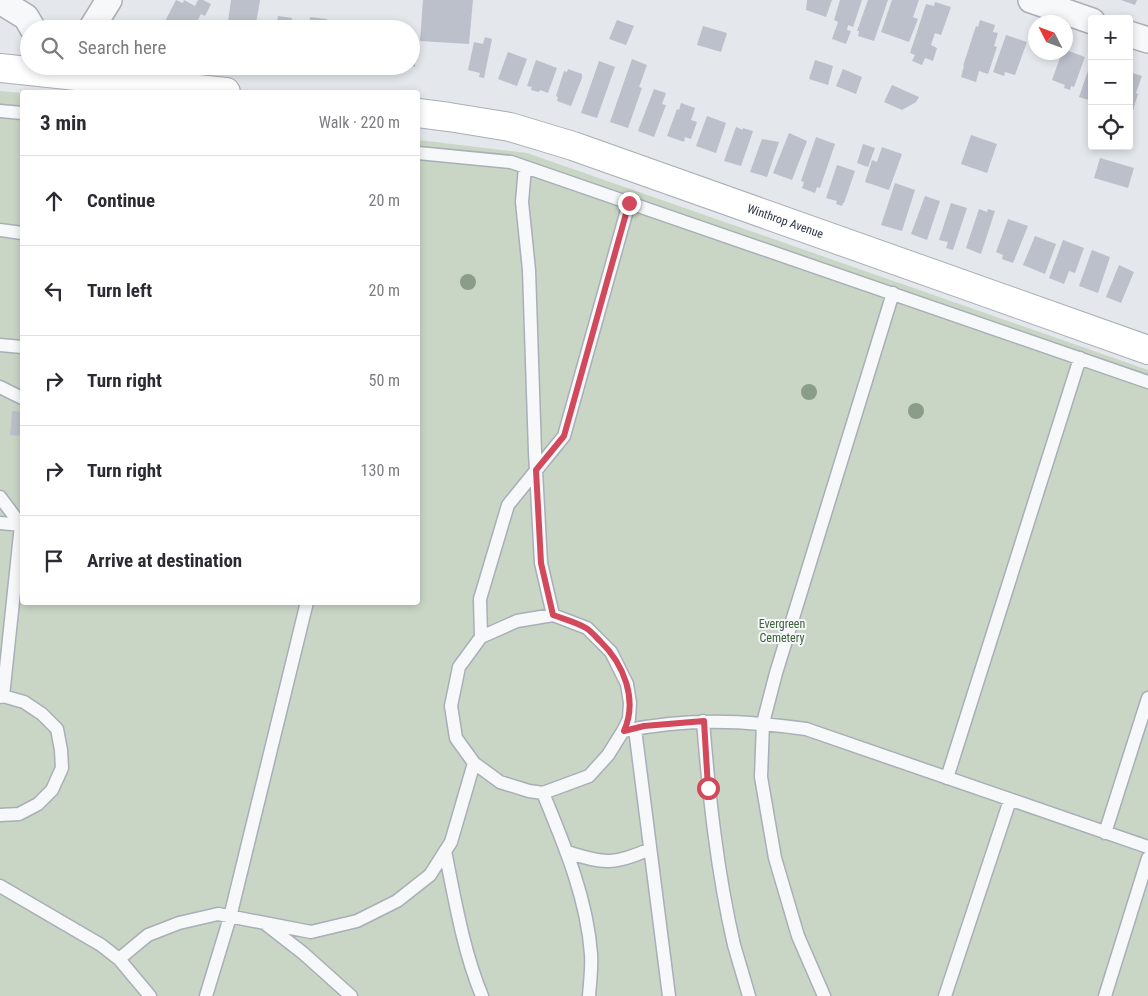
<!DOCTYPE html>
<html lang="en">
<head>
<meta charset="utf-8">
<style>
  body { margin:0; font-family:"Roboto Condensed",sans-serif; background:#f7f7f7; color:#2b2b33 }
  .controls { position:absolute; right:15px; top:15px; display:grid; overflow:hidden; border-radius:5px; box-shadow:0 2px 8px #0003 }
  .controls button { width:45px; height:45px; display:grid; place-items:center; padding:0; border:0; border-bottom:1px solid #e1e1e2; background:#fff; color:#2b2b33; font:25px sans-serif }
  .compass { position:absolute; left:1028px; top:15px; width:45px; height:45px; border-radius:50%; background:#fff; box-shadow:0 2px 8px #0003; rotate:312deg }
  .stop { position:absolute; width:15px; height:15px; margin:-11px; border:4px solid #d1495b; border-radius:50%; background:#fff }
  .stop.end { background:#d1495b; border-color:#fff; box-shadow:0 1px 5px #0008 }
  .list { margin:0; padding:0; list-style:none }
  h2 { display:flex; justify-content:space-between; align-items:center; height:65px; margin:0; padding:0 20px; font-size:21px }
  h2 small { font-size:16px; font-weight:400; color:#7c7c81 }
  .list li { display:grid; grid-template-columns:32px 1fr auto; gap:15px; align-items:center; box-sizing:border-box; height:90px; padding:0 20px; border-top:1px solid #e1e1e2 }
  .list b { display:block; font-size:19px; white-space:nowrap }
  .list em { font-size:16px; font-style:normal; color:#7c7c81 }
  .icon { flex:none; width:28px; height:28px; fill:none; stroke:currentColor; stroke-width:2; stroke-linecap:round; stroke-linejoin:round }
  .map { position:relative; flex:none; width:1148px; height:996px; overflow:hidden }
  .search { position:absolute; background:#fff; box-shadow:0 2px 8px #0003; left:20px; top:20px; width:400px; height:55px; display:flex; align-items:center; gap:12px; box-sizing:border-box; padding:0 18px; border-radius:28px; color:#7c7c81; font-size:19px }
  .panel { position:absolute; background:#fff; box-shadow:0 2px 8px #0003; left:20px; top:90px; width:400px; height:515px; border-radius:5px }
  .map>svg:first-child { display:block }
</style>
</head>
<body>
<div class="map">
<svg width="1148" height="996" viewBox="0 0 1148 996">
  <rect width="100%" height="100%" fill="#e4e7ec"/>
  <!-- green -->
  <path fill="#c9d6c5" d="M0,91L22,93V602H418V140L527,153L1148,370V996H0Z"/>
  <!-- building -->
  <path fill="#bbc0ca" d="M176,0L183,3L184,0L195,6L198,0H203L211,4L205,16L201,14L193,29H161Z
    M231,0H260L255,29H227Z
    M423,0H473L469,44L420,41Z
    M807,0H832L826,17L806,10Z
    M840,0H862L853,27L848,25L847,30L851,31L846,44L832,39L838,22L834,20Z
    M868,0H888L874,41L858,36L859,31H857Z
    M892,0H919L913,17L918,19L909,42L881,32Z
    M1121,0H1137L1135,5Z
    M935,2L951,7L941,35L935,33L931,45L937,48L933,61L925,58L922,65L912,61L915,55L910,53L926,4L934,6Z
    M278,16L292,18L291,24L301,25V29H276Z
    M310,17L327,19L326,29H308Z
    M617,20L634,26L626,45L609,39Z
    M980,20L995,25L993,32L998,33L994,46L997,47L988,74L979,71L976,82L961,77L964,66H963L976,26L978,27Z
    M703,26L727,33L721,52L697,45Z
    M1006,35L1027,42L1015,75L1005,72L1004,76L993,72Z
    M411,36H417L415,67L411,66Z
    M485,37L492,39L484,78L479,77L480,73L468,70L474,42L483,44Z
    M1066,50L1085,57L1074,87L1071,86L1070,90L1064,88L1065,85L1052,80L1062,52H1066Z
    M508,52L527,59L517,86L498,79Z
    M632,59L647,65L639,87L642,88L628,128L610,122Z
    M536,60L557,68L548,93L540,90L539,92L531,90L532,87L527,86Z
    M815,60L833,66L828,85L809,79Z
    M599,61L615,67L597,118L581,113Z
    M1091,62H1092V101L1079,97Z
    M568,69L582,74V78L571,106L557,101L558,97L556,96L564,71L567,72Z
    M843,69L862,77L856,94L836,86Z
    M1129,72L1142,76L1136,93L1138,94L1130,120Z
    M892,85L919,97L916,102L902,110L884,102Z
    M654,89L666,93L662,104L666,105L654,137L638,131Z
    M681,103L695,108L691,120L697,122L691,139L685,137L684,142L667,136L677,109L679,110Z
    M707,116L726,123L716,153L696,146Z
    M736,127L743,130V128L753,131L741,166L724,161Z
    M789,133L807,141L792,180L773,173Z
    M971,135L997,144L987,173L961,164Z
    M816,137L835,144L820,188L817,187L815,193L802,188L804,182L801,181Z
    M762,139L779,142L767,177L750,172Z
    M863,144L875,148L868,167L857,163Z
    M882,147L902,154L889,190L865,182L872,160L877,162Z
    M1100,158L1134,168L1128,188L1094,178Z
    M837,165L855,171L844,203H843L842,206L836,204L837,201L826,198Z
    M895,183L915,190L902,231L881,225Z
    M925,196L940,201L927,240L911,234Z
    M951,203L967,208L953,250L946,248L948,242L939,240Z
    M979,209L987,212L988,209L995,211L981,254L966,248Z
    M1008,219L1028,226L1013,263L1002,259L1003,255L996,252Z
    M1035,236L1056,244L1045,274L1023,265Z
    M1063,240L1084,248L1075,273L1069,271L1064,284L1049,278Z
    M1092,250L1110,257L1098,293L1079,286Z
    M1119,265L1134,272L1121,303L1106,297Z
    M12,411L22,412V436L10,435Z"/>
  <g fill="none" stroke-linecap="round" stroke-linejoin="round">
    <!-- lane casing -->
    <g stroke="#a9aeb7" stroke-width="15">
      <path id="lane" d="M0,111L22,113
        M418,153L511,162L1148,382
        M525,167L522,202L529,270L535,452L541,563L553,615
        M0,230L22,233
        M0,345L22,347
        M0,387L22,398
        M0,497L21,525L22,524
        M0,523L22,525
        M553,615L587,628L611,652L627,684L630,703L629,719L623,731L608,755L589,776L543,793L529,791L500,782L474,763L456,738L451,706L459,667L481,637L517,621Z
        M481,637L480,599L508,505L564,436L629,203
        M3,696L21,525
        M0,697L3,696L24,702L42,714L57,729L61,750L62,768L52,790L38,804L19,814L0,815
        M703,721C709,796 717,871 734,945C739,962 744,979 749,996
        M635,729L669,996
        M623,731C689,718 740,720 806,729L1148,847
        M947,778L1080,358
        M543,793C564,844 587,898 591,954C592,968 590,982 589,996
        M1105,833L1148,698
        M445,851C455,900 463,950 482,996
        M567,852C604,864 614,865 650,849
        M0,886L101,945L119,959L150,996
        M267,925L303,953L351,996
        M119,959L148,935L179,923L218,914L311,932L357,921L397,901L430,875L451,842L474,763
        M206,996L230,917L307,602
        M824,996L798,936L775,858L761,777L763,723L776,673L893,293
        M945,996L1010,800
        M1105,996L1148,858"/>
    </g>
    <!-- street casing -->
    <g stroke="#a9aeb7" stroke-width="28">
      <path id="street" d="M1031,0L1092,21
        M0,1L26,17L33,29
        M91,29L109,0
        M1129,34L1148,40"/>
    </g>
    <!-- secondary casing -->
    <g stroke="#a9aeb7" stroke-width="30">
      <g id="secondary">
        <path d="M0,68L226,92"/>
        <path id="s1" d="M418,113L449,117L510,127L573,146L1148,350"/>
      </g>
    </g>
    <!-- lane -->
    <use href="#lane" stroke="#f7f8fa" stroke-width="12"/>
    <!-- street -->
    <use href="#street" stroke="#f7f8fa" stroke-width="25"/>
    <!-- secondary -->
    <use href="#secondary" stroke="#fff" stroke-width="28"/>
  </g>
  <!-- trees -->
  <g fill="#899d89">
    <circle cx="468" cy="282" r="8"/>
    <circle cx="809" cy="392" r="8"/>
    <circle cx="916" cy="411" r="8"/>
  </g>
  <g fill="none" stroke-linecap="round" stroke-linejoin="round">
    <!-- route -->
    <path stroke="#d1495b" stroke-width="6" d="M629,203L564,436L536,470L541,563L553,615C564,619 576,622 586,628C591,631 596,637 600,641C624,664 638,700 624,731L644,726L704,721L708,788"/>
  </g>
  <g text-anchor="middle" stroke-width="4" stroke-linejoin="round" paint-order="stroke">
    <!-- street labels -->
    <g font-size="12" fill="#2b3445" stroke="#f4f6f9">
      <text dy="4" stroke="none"><textPath href="#s1" startOffset="384">Winthrop Avenue</textPath></text>
    </g>
    <!-- park labels -->
    <g font-size="12" fill="#3f6138" stroke="#f4f6f9">
      <text x="782" y="628">Evergreen<tspan x="782" dy="14">Cemetery</tspan></text>
    </g>
  </g>
</svg>
<div class="controls">
<button>+</button>
<button>−</button>
<button><svg class="icon" aria-label="locate" viewBox="0 0 24 24"><circle cx="12" cy="12" r="6"/><path d="M12 2v4M12 18v4M2 12h4M18 12h4"/></svg></button>
</div>
<svg class="compass" viewBox="-18 -18 36 36"><path d="M0-13l5 13h-10z" fill="#e53935"/><path d="M0 13l5-13h-10z" fill="#7c7c81"/></svg>
<div class="stop" style="left:708px;top:788px"></div>
<div class="stop end" style="left:629px;top:203px"></div>
<div class="search"><svg class="icon" aria-label="search" viewBox="0 0 24 24"><circle cx="10" cy="10" r="6"/><path d="M15 15l6 6"/></svg>Search here</div>
<section class="panel">
<h2>3 min<small>Walk · 220 m</small></h2>
<ul class="list">
<li><svg class="icon" aria-label="ahead" viewBox="0 0 24 24"><path d="M12 20V5M6 11l6-6 6 6"/></svg><div><b>Continue</b></div><em>20 m</em></li>
<li><svg class="icon" aria-label="left" viewBox="0 0 24 24"><path d="M17 20v-9H6M10 6l-5 5 5 5"/></svg><div><b>Turn left</b></div><em>20 m</em></li>
<li><svg class="icon" aria-label="right" viewBox="0 0 24 24"><path d="M7 20v-9h11M14 6l5 5-5 5"/></svg><div><b>Turn right</b></div><em>50 m</em></li>
<li><svg class="icon" aria-label="right" viewBox="0 0 24 24"><path d="M7 20v-9h11M14 6l5 5-5 5"/></svg><div><b>Turn right</b></div><em>130 m</em></li>
<li><svg class="icon" aria-label="arrive" viewBox="0 0 24 24"><path d="M6 21V4h12l-3 4 3 4H6"/></svg><div><b>Arrive at destination</b></div></li>
</ul>
</section>
</div>
</body>
</html>
